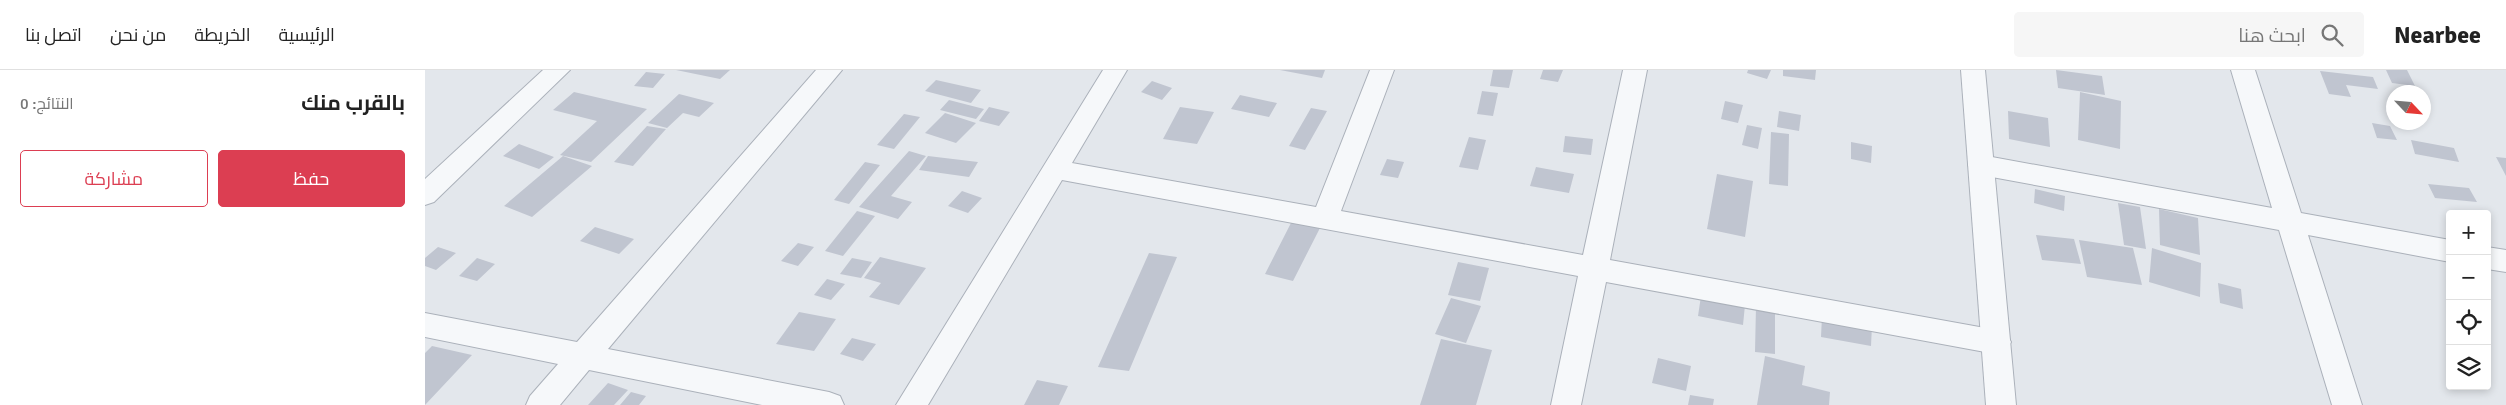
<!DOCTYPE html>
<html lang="ar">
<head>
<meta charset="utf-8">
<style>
  body { margin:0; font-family:Signika,Cairo,sans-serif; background:#f6f6f6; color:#222; direction:rtl }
  .controls { position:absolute; right:15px; bottom:15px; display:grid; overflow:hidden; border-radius:5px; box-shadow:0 2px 8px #0003 }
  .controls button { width:45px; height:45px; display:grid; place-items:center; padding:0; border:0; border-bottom:1px solid #e0e0e0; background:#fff; color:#222; font:25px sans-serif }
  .compass { position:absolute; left:1961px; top:15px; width:45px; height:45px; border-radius:50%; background:#fff; box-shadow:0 2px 8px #0003; rotate:116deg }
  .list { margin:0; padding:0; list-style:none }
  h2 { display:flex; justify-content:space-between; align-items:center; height:65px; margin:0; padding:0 20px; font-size:21px }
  h2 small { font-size:16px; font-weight:400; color:#767676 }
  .actions { display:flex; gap:10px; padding:15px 20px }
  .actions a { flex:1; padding:11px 0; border:1px solid #dc3e52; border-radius:5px; text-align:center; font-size:18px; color:#dc3e52 }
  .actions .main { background:#dc3e52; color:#fff }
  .icon { flex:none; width:28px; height:28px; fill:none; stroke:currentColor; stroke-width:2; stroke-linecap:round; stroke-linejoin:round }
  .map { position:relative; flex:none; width:2081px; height:335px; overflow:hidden; direction:ltr }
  header { display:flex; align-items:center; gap:30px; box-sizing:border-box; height:70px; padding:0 25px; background:#fff; border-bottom:1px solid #e0e0e0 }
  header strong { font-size:24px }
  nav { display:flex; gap:28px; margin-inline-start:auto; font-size:18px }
  .search { width:350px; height:45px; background:#f6f6f6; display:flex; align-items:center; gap:12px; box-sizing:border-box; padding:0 18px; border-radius:5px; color:#767676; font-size:19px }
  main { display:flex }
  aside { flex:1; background:#fff }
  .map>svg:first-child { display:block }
</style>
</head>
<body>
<header>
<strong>Nearbee</strong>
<div class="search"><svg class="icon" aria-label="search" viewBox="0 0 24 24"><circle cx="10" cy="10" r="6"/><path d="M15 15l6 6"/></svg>ابحث هنا</div>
<nav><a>الرئيسية</a><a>الخريطة</a><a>من نحن</a><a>اتصل بنا</a></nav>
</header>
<main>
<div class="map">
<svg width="2081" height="335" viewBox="0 0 2081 335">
  <rect width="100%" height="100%" fill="#e3e7ec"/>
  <!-- building -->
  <path fill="#c0c5d0" d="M251,0H305L295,9Z
    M855,0H900L897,8Z
    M1068,0H1088L1084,18L1065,16Z
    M1118,0H1138L1133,12L1115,9Z
    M1323,0H1346L1342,9L1322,3Z
    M1358,0H1391L1390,10L1358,6Z
    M1631,0L1677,6L1680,25L1633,18Z
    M1961,0H1982L1990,16L1967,13Z
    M1895,1L1948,7L1953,19L1921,15L1926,27L1904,24Z
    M221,2L240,4L228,18L209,16Z
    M511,10L556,20L546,33L500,21Z
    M727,11L747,18L737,30L716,22Z
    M1057,21L1073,23L1068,46L1052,44Z
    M149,22L222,39L166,92L135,85L172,51L128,40Z
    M1655,22L1696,31L1695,79L1653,70Z
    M254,24L289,33L274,47L258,43L242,58L223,53Z
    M815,25L852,33L844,47L806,39Z
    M524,30L559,39L551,49L515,40Z
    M1300,31L1318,35L1313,53L1296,49Z
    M564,37L585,42L574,56L554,51Z
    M755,37L789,42L772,74L738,69Z
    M886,38L902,41L880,80L864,76Z
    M1354,41L1376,45L1374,61L1352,57Z
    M1583,41L1623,48L1625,77L1584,69Z
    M520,43L551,53L531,73L500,63Z
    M479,44L495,47L469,79L452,75Z
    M1947,53L1965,56L1972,70L1952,68Z
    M1322,55L1337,58L1333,79L1317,75Z
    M222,56L241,59L208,96L189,92Z
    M1346,62L1364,64L1363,116L1344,114Z
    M1140,66L1168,69L1166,85L1138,82Z
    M1044,67L1061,70L1053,100L1034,97Z
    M1986,70L2029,78L2034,92L1990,84Z
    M1426,72L1447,76L1446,93L1426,89Z
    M94,74L129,87L114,99L78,86Z
    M484,81L501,86L466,126L487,132L473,149L434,137Z
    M138,86L167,96L107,147L79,136Z
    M503,86L553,92L544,107L494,100Z
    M2071,87L2081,88V106Z
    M962,89L979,92L973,108L955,105Z
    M440,92L455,95L424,134L409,130Z
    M1111,97L1149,104L1144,123L1105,116Z
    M1292,104L1328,111L1320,167L1282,159Z
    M2003,114L2044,118L2052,132L2010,128Z
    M1610,119L1640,126L1639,141L1609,133Z
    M537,121L557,128L543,143L523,136Z
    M1693,133L1715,137L1721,179L1699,175Z
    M1734,139L1773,148L1775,185L1735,175Z
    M432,141L450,146L418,186L400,181Z
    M867,151L895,158L868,211L840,204Z
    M170,157L209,169L194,184L155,171Z
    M1611,165L1649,169L1656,194L1617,190Z
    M1654,170L1708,178L1717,215L1662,207Z
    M373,173L389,177L373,196L356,191Z
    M13,177L31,183L11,200L0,196V188Z
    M1727,178L1776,193L1775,227L1724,212Z
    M724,183L752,187L704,301L673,297Z
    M455,187L501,198L474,235L444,227L456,213L439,208Z
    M52,188L70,194L52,211L34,206Z
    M427,188L447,192L436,208L415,204Z
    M1033,192L1064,198L1055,231L1023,225Z
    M402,209L420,214L406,230L389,225Z
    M1793,213L1816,219L1818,239L1795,233Z
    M1276,226L1320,235L1318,255L1273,246Z
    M1026,228L1056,236L1041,273L1010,264Z
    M1331,236L1350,238V284L1330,282Z
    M374,242L411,249L389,281L351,274Z
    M1397,246L1447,255L1446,276L1396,267Z
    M427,268L451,274L438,291L415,284Z
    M1016,269L1067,280L1051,335H995Z
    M7,276L47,285L0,335V283Z
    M1340,286L1380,296L1377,315L1405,322L1404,335H1332Z
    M1233,288L1266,296L1261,321L1227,313Z
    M612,310L643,316L634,335H599Z
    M183,313L203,320L189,335H163Z
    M206,322L221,326L214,335H195Z
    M1265,325L1289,329L1288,335H1263Z"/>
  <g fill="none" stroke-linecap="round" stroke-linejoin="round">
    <!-- minor casing -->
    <g stroke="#abb1ba" stroke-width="2">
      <path id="minor" d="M118,0H145L9,132L0,135V109Z
        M391,0H417L183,279L404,322L415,326L419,335H337L164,300L135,335H101L105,326L133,294L0,267V243L152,272Z
        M678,0H702L647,93L891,137L945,0H969L916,141L1158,185L1198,0H1222L1185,190L1571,260L1581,263L1586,272L1581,281L1571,284L1181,212L1156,335H1126L1153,206L637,110L503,335H471Z
        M1806,0H1830L1876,143L2025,170V192L1883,165L1937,335H1907L1854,160L1556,105L1547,102L1543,95L1547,88L1556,85L1847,138Z
        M2062,177L2081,180V202L2062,199Z"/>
    </g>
    <!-- tertiary casing -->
    <g stroke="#abb1ba" stroke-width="2">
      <path id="tertiary" d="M1536,0H1560L1591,335H1561Z"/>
    </g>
    <!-- minor -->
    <use href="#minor" fill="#f6f8fa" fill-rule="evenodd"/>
    <!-- tertiary -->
    <use href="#tertiary" fill="#f6f8fa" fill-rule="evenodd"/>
  </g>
</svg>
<div class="controls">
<button>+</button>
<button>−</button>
<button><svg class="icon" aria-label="locate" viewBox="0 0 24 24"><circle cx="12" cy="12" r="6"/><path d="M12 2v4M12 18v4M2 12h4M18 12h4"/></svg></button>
<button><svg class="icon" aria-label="layers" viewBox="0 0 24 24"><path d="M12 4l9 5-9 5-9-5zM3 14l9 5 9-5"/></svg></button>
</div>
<svg class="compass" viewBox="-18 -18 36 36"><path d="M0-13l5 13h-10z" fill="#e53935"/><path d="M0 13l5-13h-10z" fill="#767676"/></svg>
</div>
<aside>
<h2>بالقرب منك<small>النتائج: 0</small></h2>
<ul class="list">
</ul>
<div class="actions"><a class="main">حفظ</a><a>مشاركة</a></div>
</aside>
</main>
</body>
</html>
